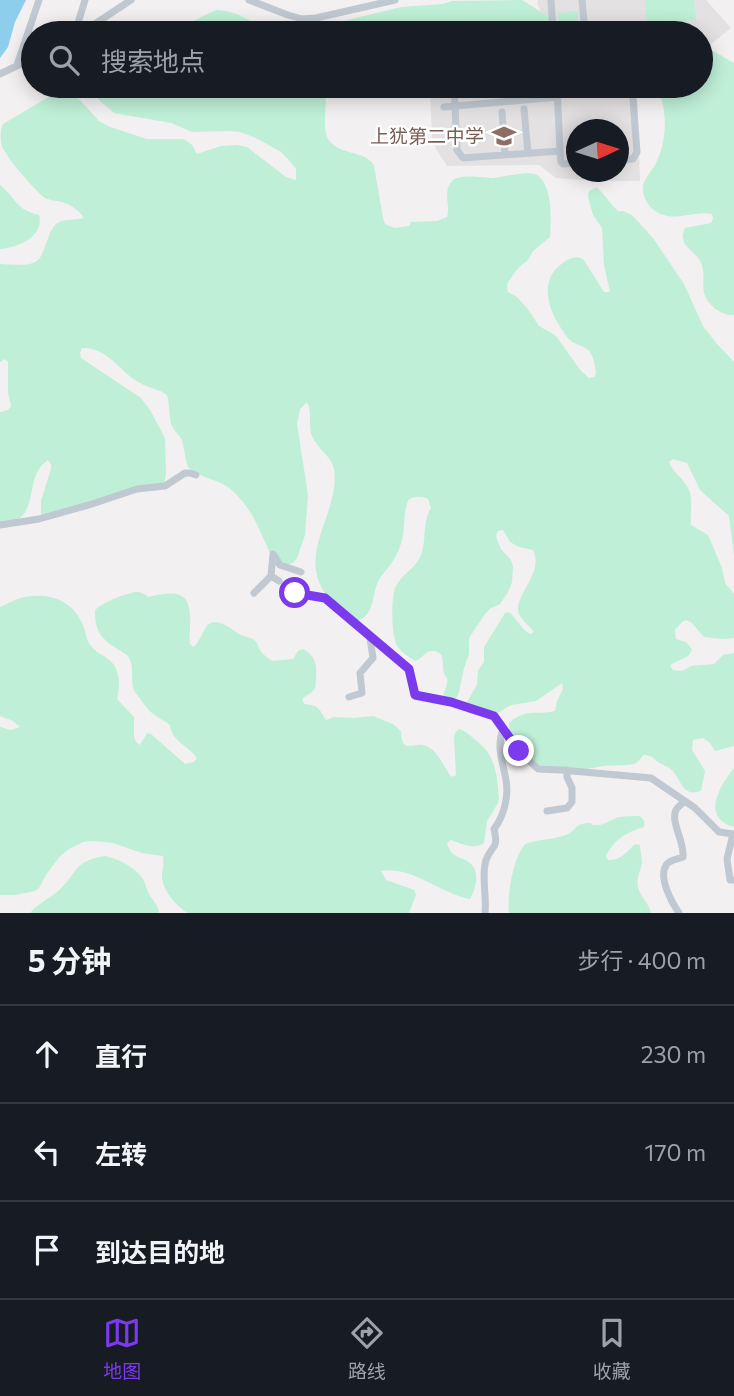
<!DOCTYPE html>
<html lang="zh">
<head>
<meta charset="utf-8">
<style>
  body { margin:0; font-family:Commissioner,"Noto Sans SC",sans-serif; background:#242831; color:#f1f3f6 }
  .compass { position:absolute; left:566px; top:119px; width:63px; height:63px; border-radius:50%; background:#171b24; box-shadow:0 4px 18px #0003; rotate:86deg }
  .stop { position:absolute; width:21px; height:21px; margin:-16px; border:5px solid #7c3aed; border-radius:50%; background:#fff }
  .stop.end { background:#7c3aed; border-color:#fff; box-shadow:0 2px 7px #0008 }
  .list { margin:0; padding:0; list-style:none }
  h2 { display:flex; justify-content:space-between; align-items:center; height:91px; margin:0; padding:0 28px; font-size:30px }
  h2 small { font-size:23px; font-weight:400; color:#9ea1a6 }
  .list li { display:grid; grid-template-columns:46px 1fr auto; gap:21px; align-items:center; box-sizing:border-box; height:98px; padding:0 28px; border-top:2px solid #363941 }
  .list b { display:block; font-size:26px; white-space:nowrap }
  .list em { font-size:23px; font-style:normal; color:#9ea1a6 }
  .icon { flex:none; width:38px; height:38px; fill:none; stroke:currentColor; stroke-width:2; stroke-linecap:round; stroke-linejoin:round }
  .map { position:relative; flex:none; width:734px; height:913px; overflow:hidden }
  .search { position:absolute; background:#171b24; box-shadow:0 4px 18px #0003; left:21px; right:21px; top:21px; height:77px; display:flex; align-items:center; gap:18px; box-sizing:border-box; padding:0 24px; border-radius:38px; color:#9ea1a6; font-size:26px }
  .sheet { height:385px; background:#171b24 }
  nav { display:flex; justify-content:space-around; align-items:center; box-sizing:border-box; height:98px; border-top:2px solid #363941; background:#171b24; font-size:19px; color:#9ea1a6 }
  nav a { display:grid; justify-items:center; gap:4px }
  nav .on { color:#7c3aed }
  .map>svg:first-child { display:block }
</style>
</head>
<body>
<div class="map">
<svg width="734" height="913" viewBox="0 0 734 913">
  <rect width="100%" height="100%" fill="#f2f0f0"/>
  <!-- education -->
  <path fill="#e3e1e2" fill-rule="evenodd" d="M538,0H706L731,28L711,44L701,36V33H697L691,28L651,30L649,33H551L549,17L541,12L537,4Z
    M430,86H487L497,98L555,86H637L640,181H595L556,178L539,165L447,166L432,142ZM576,130H618V172H576Z"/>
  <!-- green -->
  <path fill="#bfefd7" d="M522,0L549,17L551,33H328L323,26L401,7L443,4L452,1Z
    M645,0H694L696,20L647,24Z
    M216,10C237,10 253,23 270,33H168Z
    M577,11L579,31L560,33L558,13Z
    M701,44L734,63V315C722,316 708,306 704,293C702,284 705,274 702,265C698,250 676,248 685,228L711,223L713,219L712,214C696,211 679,220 664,215C652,212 642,199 643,187C644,178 652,171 656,163C667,142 669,106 655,86H701Z
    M90,86H325C328,101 322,124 327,137C337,157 366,149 374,166L383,218L385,224L394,228L409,226L411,222L437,221L447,217C451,205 442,192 452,181C459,173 484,178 494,178C505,177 528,170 537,175C553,185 551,221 550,237L533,251L528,260L519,267L508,282L507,287L508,292L517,297L527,308L539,326L556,336L581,371L589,378L594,377L596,373C595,367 594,357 590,352C586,346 576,345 571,341C567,338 564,332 561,328C549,311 540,283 558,267C566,260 573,255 583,259L604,292H610L604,265L602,228L593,215L588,197L589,191L597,187L614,207L618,211H623L632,215L653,238L684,284L703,326L717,344L734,362V556L729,516L700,490L687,463L673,459L669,462C672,472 685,479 689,490C693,500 690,514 691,525L708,535L722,568L725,583L734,594V638L723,639L704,637L691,622L686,620L682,622L675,630L676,639L686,642L692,649C689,661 677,658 670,666L673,670L682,671L691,666L714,664L723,655L734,653V746L715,751L710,743L703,738L693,740L692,750L705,771L701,791C682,797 682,781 672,770C668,766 662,765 658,762C652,757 651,755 643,755C642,757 638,762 636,763C633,766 611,765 604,766C575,770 537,784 519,754C513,744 509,735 509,723C527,707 536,716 555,711L557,701L563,689L562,683L536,701L511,705L496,714H486L467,711V702L477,685L478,670L484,662V647L505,613L509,612C517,619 521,629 530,634L534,632C530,627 522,620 519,614C512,597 545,573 533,550L519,547L510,542L503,530L498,531L496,535L497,540L501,549L511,560L513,567L512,582L508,592L500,604L491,608L485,614L469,638V654L464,668L459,692L457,697L449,703L442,700C443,694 446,689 447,684C448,675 447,681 444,673C441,665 447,652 433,651C425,650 423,659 415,661C409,657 402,653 398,647C391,637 391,600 395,588C401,574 416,569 421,555C427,539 422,522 431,508L428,499C422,496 416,496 409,499C403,511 405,523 403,535C401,546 397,556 390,565C386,571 381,575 378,582C373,592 374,604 368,613C362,622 354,622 345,618C336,614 333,607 328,598C324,592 320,586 318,579C306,543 340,507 334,469C331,456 319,450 313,438C307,427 313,413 307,402L300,409L297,424L308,495L305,535L297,558L294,562L284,567C270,560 267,544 260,531C256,521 250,511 243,502C237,495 231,488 223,484C210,478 198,476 188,467C185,459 185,452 183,444C182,436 174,432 171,424C169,415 170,405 167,395C159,389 149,388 140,383C119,372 110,348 82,348L80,353L81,358L141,398L150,410L165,438L166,475L164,485L139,490L41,517V501L51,469V464L48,460C27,474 36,502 22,516C17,521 7,522 0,524V412L8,410L11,406L8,392V362L5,359L0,362V264C11,264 31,268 39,259C43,254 45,245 48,239C49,234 52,228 56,224C63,218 75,221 84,218C80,211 70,204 62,202C56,200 51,201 45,198C36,192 5,156 2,146C0,139 0,131 3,124L52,95L68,94L79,99L99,121L110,127L147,139H184L192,145L197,154L221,146L237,145L247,147L286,177L296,180V169L289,160L281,152L256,138L240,132L230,131L192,132L171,123L114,113L99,100Z
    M487,86H555V93L497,98Z
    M0,185C17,198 14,209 39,215C45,236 17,248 0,249Z
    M135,592C141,592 144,593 148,597C179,590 192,591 190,627C190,634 189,638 190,644L194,647C200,641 205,626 209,624C219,617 232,630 239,634C244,637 250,637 254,640C259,644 257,645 260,650C262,654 267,657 272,661L293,659L298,651L303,649C315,656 317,663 316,677C316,679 316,686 315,688C313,693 306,695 302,699L304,704C319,705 319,709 326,720L334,717L354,718L373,716L393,724L401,731C402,759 416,737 430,748C439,754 445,768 451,777L456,775L454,737L455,733L459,729C467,731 471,737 478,742C496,756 497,776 499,799L498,803L487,821L484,843C474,850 462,844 451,840L447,843C452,861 463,855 472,865C480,873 475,891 470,899C442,894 410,865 381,871L386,880L414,890L416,895L409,913H188C176,906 161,889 162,874C163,867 164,863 163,856L142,853L113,843L93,841L83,842L69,849L60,856L46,875L39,888L35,891L15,895H0V727L11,730L20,727L13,721L0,716V607C5,605 10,602 15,600C39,591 69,596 81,621C86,629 85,639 91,646C96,653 102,654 108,659C121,668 120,685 117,699L134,717V737L136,742L140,745L147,733L151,734L185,764L194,762L197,758C188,745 172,742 170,725C164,720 158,718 152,713C148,710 138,696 135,692C129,681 136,665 127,655C123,652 117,649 113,646C98,636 95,627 95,610C107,600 121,596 135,592Z
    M734,768V827C700,817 720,786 734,768Z
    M639,816C644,819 645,821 644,827C627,832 614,839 606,856L608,860C620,861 628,851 635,844L640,845C640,850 642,857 642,863C641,871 636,877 638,887C640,897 649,903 651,913H509C507,894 513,859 525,844C538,839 553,840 566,835C578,830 573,823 591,823L592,825C604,827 610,819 620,817C626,816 633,816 639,816Z
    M105,856C119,859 137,868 144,881C146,885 146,889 148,892C152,900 158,904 159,913H30C38,904 48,899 57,892C78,874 72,861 105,856Z"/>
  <!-- water -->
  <path fill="#8cceec" d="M0,0H26L15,22L8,47L0,58Z"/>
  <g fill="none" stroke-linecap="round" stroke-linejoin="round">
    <!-- minor -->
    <path stroke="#c0c8d1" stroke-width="7" d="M249,0L288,15L302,19L316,18L395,0
      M551,0L553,33
      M582,0L585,32
      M302,19L311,33
      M75,33L85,0
      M81,33L131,0
      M579,33L624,26L628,33
      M17,65L39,0
      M0,74L33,58
      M357,86L369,94
      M454,86L457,150L463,158L560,151L561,162L563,164L576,163
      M557,86L560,151
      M444,107L558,97
      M524,109L528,153
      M502,112L505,155
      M618,161L633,159L637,152L632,86
      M0,525L39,519L92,504L137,489L165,486L185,473H190L196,475
      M271,576L273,554L280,565L301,572
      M254,593L271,576L279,581
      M295,593L325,598L409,669L415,695L451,702L494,716L519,751L538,769L561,770L651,778L695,808L719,832L734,834
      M349,697L362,693L360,673L373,658L370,638
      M547,811L567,808L572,802V788L567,777V770
      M733,834L727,859L730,880H734
      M485,913C487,896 481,876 486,860C492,844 499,850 494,829C504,816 509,796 506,780C503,763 496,746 503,730
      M679,913C672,903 657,876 667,864C670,860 678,859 683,857C685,843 670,821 676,810C678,806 682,804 685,801"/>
  </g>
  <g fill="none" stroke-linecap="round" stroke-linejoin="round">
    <!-- route -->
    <path stroke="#7c3aed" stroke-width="9" d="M295,593L325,598L409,669L415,695L451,702L494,716L519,751"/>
  </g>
  <!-- icons -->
  <defs>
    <g id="school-bare" transform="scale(1.89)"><path d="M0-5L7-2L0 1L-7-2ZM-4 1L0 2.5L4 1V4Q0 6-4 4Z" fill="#8d6e63" stroke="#fff" stroke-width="2.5" paint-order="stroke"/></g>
  </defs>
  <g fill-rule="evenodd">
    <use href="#school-bare" x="504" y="136"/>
  </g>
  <g text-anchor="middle" stroke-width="5" stroke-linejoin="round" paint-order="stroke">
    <!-- education labels -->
    <g font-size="19" fill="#785e54" stroke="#fff" text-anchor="end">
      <text x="484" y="143">上犹第二中学</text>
    </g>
  </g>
</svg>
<svg class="compass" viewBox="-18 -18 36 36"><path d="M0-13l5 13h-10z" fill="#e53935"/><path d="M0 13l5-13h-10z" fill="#9ea1a6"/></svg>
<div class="stop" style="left:295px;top:593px"></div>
<div class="stop end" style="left:519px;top:751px"></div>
<div class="search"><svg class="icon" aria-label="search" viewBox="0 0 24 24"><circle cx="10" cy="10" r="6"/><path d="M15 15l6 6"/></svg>搜索地点</div>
</div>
<section class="sheet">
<h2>5 分钟<small>步行 · 400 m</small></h2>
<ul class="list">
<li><svg class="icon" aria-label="ahead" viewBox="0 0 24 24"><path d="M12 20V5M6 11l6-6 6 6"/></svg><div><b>直行</b></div><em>230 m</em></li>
<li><svg class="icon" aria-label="left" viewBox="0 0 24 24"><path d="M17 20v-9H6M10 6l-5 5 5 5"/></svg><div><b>左转</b></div><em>170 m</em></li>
<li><svg class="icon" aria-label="arrive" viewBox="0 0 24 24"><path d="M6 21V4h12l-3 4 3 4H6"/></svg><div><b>到达目的地</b></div></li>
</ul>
</section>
<nav>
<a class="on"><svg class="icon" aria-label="map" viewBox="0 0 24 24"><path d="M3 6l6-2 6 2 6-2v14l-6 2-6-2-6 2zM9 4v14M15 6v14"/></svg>地图</a>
<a><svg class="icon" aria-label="directions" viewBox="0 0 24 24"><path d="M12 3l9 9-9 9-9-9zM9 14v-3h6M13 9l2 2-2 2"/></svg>路线</a>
<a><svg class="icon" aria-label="saved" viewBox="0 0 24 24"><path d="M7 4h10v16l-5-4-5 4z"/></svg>收藏</a>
</nav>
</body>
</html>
